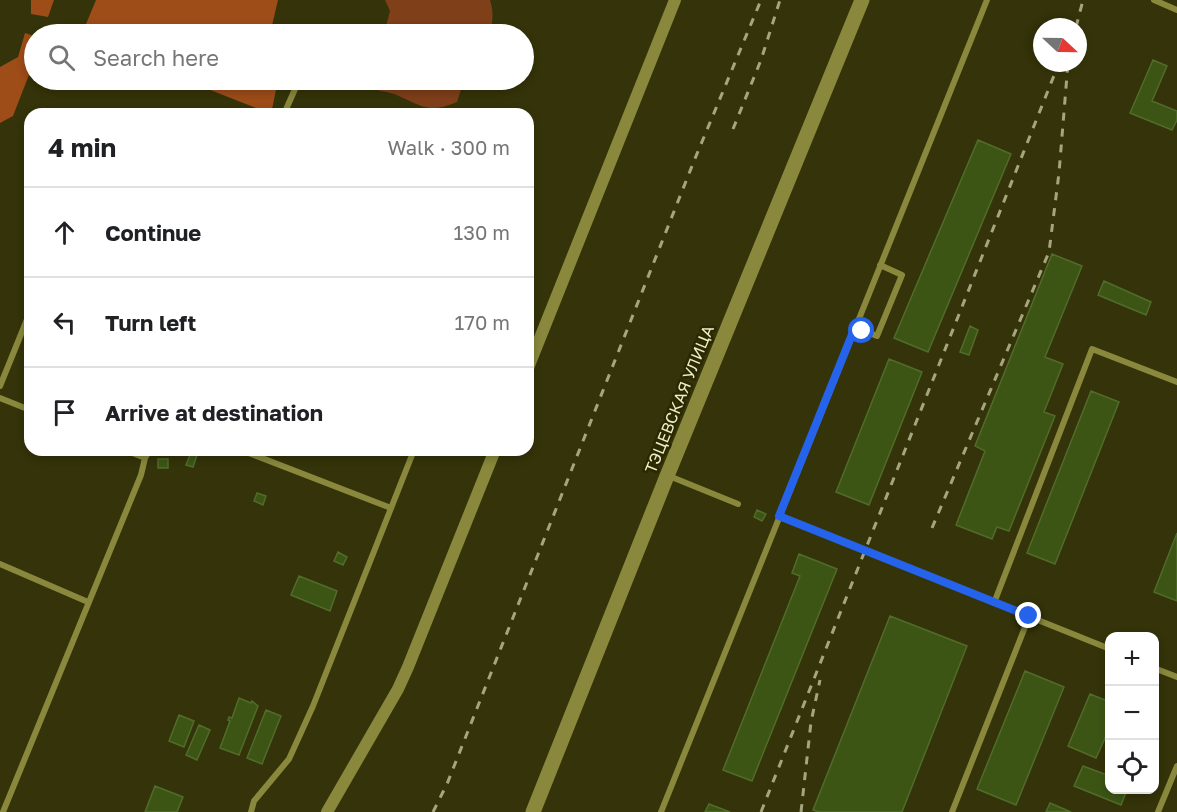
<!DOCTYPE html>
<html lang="en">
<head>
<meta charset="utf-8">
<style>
  body { margin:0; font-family:"Golos Text",sans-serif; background:#f6f6f6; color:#202124 }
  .controls { position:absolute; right:18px; bottom:18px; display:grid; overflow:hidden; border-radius:12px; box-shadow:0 3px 9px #0003 }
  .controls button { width:54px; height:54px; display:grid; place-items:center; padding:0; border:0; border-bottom:2px solid #e0e0e0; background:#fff; color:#202124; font:30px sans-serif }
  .compass { position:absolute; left:1033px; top:18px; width:54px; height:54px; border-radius:50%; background:#fff; box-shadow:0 3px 9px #0003; rotate:112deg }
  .stop { position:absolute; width:18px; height:18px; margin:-14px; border:4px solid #2563eb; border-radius:50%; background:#fff }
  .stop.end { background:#2563eb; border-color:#fff; box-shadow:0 2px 6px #0008 }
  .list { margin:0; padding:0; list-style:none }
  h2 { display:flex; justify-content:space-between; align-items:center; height:78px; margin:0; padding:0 24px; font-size:26px }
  h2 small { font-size:20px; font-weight:400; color:#757577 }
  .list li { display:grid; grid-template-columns:39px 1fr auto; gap:18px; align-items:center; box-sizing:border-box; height:90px; padding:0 24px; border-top:2px solid #e0e0e0 }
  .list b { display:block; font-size:22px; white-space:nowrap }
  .list em { font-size:20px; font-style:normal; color:#757577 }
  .icon { flex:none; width:33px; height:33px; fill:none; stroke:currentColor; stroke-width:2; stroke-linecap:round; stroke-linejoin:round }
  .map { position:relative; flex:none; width:1177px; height:812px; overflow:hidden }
  .search { position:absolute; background:#fff; box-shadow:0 3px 9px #0003; left:24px; top:24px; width:510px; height:66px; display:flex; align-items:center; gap:15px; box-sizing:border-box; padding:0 21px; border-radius:33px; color:#757577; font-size:22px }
  .panel { position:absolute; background:#fff; box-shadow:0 3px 9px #0003; left:24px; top:108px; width:510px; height:348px; border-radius:18px }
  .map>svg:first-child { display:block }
</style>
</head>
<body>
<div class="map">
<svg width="1177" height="812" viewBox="0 0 1177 812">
  <rect width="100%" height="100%" fill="#343309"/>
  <!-- green -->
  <path fill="#7f3f19" d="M385,0H490C494,12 493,23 489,34H384L390,11Z
    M373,80H464L457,102C431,113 425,108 401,97C394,93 385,92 377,90Z"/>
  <!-- forest -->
  <path fill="#9e4c18" d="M31,0H54L48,17L31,14Z
    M96,0H278L270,34H99L86,24Z
    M25,33L34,36V62L13,116L0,123V67L18,57Z
    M185,80H278L271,114Z"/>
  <!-- building -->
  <path fill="#3c5515" stroke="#516c2a" stroke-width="1.5" d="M1153,60L1167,66L1152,101L1177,111V120L1172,130L1130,113Z
    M978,140L1011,154L928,352L894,338Z
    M1052,254L1082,266L1045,357L1063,364L1044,412L1055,416L1009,531L997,527L992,539L956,525L985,451L975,446Z
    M1104,281L1151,302L1146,315L1098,295Z
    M970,326L978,330L969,355L960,352Z
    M889,359L922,372L869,505L836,492Z
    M1091,391L1119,402L1055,564L1027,553Z
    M192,450L198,452L193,467L186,465Z
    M158,459H168V468H158Z
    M257,493L266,496L263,505L254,501Z
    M757,510L766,514L762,521L754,517Z
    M1177,533V601L1154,592Z
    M338,552L347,557L343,565L334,561Z
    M799,554L837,569L752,781L723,770L800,576L792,573Z
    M299,576L337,591L330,611L291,595Z
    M890,616L967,646L902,812H819L813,810Z
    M1025,671L1064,687L1016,805L977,789Z
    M1090,694L1110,702V727L1096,758L1068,746Z
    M239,698L251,703L252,701L258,706L239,755L220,748L230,721L228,720L229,717L232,718Z
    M266,710L281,716L262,764L247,758Z
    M179,715L194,721L184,747L169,741Z
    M199,725L210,730L197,760L186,755Z
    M1083,766L1110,776V790H1127L1121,805L1074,786Z
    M155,786L183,797L177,812H145Z
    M1050,803L1071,812H1046Z
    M709,804L730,812H705Z"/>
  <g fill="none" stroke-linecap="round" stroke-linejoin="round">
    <!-- service -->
    <path stroke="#89883c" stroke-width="6" d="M1154,0L1177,10
      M284,114L299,80
      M855,327L877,336L902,275L880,265
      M0,386L30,312
      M0,398L30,410
      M125,450L145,458
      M241,450L391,508
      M669,476L738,504
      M779,516L1110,649
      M0,564L88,602
      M994,603L1092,349L1177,382
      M1154,668L1177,677
      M3,812L141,475L145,458L150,450
      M251,812L254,801L289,759L313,706L414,450
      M661,812L987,0
      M952,812L1029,617
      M1158,812L1177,766"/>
    <!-- minor -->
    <path stroke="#89883c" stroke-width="12" d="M528,368L675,0
      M327,812L398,689L408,667L495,450"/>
    <!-- tertiary -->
    <path stroke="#89883c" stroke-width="15" d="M533,812L667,476L862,0"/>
    <!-- rail -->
    <path stroke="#a5a67e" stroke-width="3" stroke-dasharray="8 8" stroke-linecap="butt" d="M1076,27L1083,0
      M733,129L761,60L780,0
      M932,528L1049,252L1059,173L1068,63
      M433,812L447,784L694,161L761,0
      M761,812L1059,63
      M801,812L811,722L820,680"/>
  </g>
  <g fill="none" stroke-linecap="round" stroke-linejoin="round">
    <!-- route -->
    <path stroke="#2563eb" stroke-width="8" d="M862,331L855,327L779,516L1029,616"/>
  </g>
  <g text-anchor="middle" stroke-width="5" stroke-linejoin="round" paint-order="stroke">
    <!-- street labels -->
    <g font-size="16" fill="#eeefc9" stroke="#2a2900">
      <text transform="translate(679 399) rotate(-68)" y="6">ТЭЦЕВСКАЯ УЛИЦА</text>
    </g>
  </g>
</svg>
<div class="controls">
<button>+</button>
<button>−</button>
<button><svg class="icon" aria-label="locate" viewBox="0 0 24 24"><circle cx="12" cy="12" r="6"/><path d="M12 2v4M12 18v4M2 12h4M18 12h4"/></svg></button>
</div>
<svg class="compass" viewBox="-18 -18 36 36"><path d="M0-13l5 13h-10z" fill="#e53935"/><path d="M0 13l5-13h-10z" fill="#757577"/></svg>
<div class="stop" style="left:862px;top:331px"></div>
<div class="stop end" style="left:1029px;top:616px"></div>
<div class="search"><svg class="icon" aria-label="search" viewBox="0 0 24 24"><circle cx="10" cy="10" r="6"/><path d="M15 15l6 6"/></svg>Search here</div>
<section class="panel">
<h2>4 min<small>Walk · 300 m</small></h2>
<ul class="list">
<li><svg class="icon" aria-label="ahead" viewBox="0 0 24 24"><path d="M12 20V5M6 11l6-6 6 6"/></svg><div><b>Continue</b></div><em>130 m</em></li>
<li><svg class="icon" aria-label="left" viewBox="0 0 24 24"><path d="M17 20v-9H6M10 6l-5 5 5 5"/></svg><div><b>Turn left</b></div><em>170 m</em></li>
<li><svg class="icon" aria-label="arrive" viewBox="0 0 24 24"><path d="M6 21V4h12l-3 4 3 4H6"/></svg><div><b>Arrive at destination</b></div></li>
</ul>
</section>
</div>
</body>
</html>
